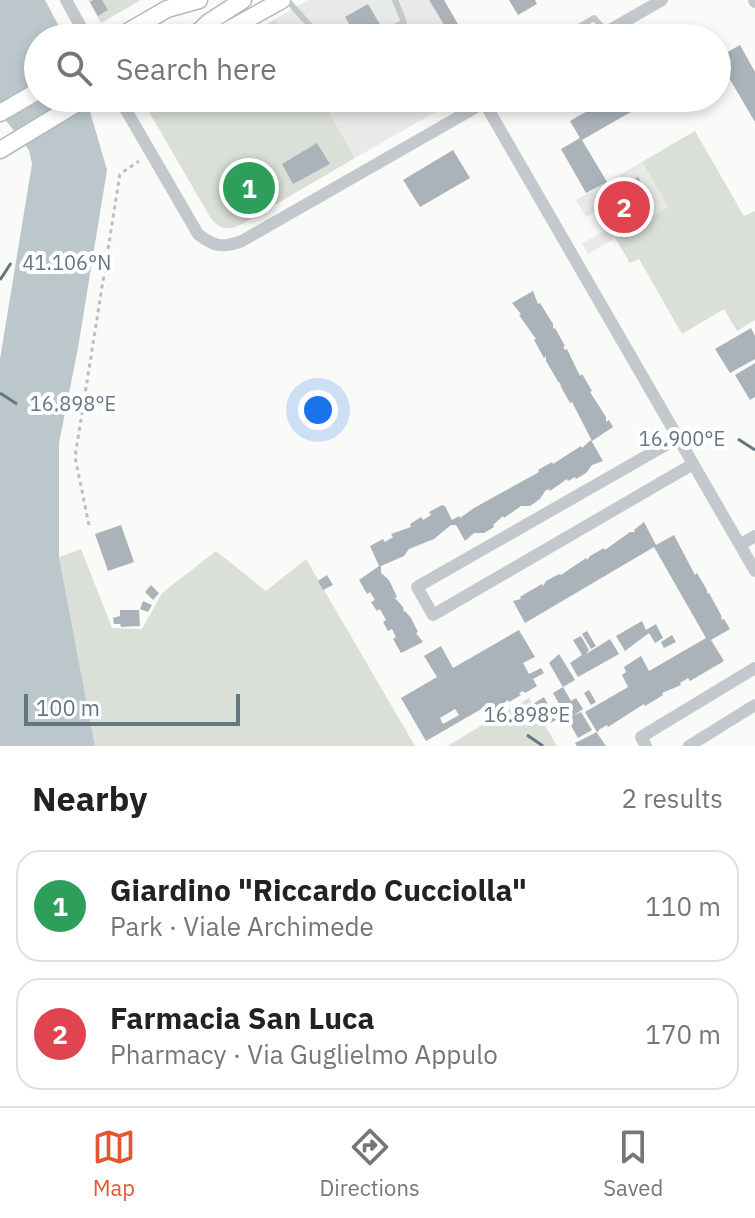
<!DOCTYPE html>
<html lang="en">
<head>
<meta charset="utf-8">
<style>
  body { margin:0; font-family:"IBM Plex Sans",sans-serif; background:#f6f6f6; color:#222 }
  .scale { position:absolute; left:24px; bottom:20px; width:216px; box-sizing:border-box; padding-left:8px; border:4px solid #657683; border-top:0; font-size:22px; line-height:28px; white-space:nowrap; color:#657683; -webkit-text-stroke:6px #fff; paint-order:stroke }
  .you { position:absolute; left:318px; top:410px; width:28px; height:28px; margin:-20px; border:6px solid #fff; border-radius:50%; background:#1a73e8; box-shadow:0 0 0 12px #1a73e833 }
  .badge { display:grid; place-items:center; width:52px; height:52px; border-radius:50%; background:#e4572e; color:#fff; font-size:26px; font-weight:700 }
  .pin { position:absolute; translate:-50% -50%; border:4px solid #fff; box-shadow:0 2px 8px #0006 }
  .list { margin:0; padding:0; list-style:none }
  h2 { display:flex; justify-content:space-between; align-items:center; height:104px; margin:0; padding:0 32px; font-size:34px }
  h2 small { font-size:26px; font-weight:400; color:#767676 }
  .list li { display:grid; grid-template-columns:52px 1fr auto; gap:24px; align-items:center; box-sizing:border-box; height:112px; margin:0 16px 16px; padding:0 16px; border:2px solid #e0e0e0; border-radius:24px }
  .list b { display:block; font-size:30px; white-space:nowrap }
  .list p { margin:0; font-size:26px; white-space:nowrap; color:#767676 }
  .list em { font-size:26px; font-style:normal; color:#767676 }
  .icon { flex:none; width:44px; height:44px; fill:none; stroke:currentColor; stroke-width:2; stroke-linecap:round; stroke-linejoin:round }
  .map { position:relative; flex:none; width:755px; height:746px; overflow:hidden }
  .search { position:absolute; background:#fff; box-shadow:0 4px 12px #0003; left:24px; right:24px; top:24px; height:88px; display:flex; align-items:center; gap:20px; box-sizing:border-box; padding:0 28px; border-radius:44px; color:#767676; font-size:30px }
  .sheet { height:360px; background:#fff }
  nav { display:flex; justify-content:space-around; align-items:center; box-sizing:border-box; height:112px; border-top:2px solid #e0e0e0; background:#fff; font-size:22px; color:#767676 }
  nav a { display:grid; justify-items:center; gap:4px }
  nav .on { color:#e4572e }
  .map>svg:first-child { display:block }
</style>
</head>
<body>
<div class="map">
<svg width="755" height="746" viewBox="0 0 755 746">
  <rect width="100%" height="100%" fill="#fafaf8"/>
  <!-- built -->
  <path fill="#e8e9e9" d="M308,0H429L452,38H286L275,19Z
    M321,98H460L355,158Z
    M642,162L668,207L588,254L582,244L605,230L595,212L586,217L576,200Z"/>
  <!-- green -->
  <path fill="#dadfd7" d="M88,0H141L101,23Z
    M275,19L286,38H243Z
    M141,98H321L355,158L242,224C228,231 220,230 210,217Z
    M695,131L744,216L755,211V320L737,331L724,309L682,334L639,259L630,263L615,238L668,207L642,162Z
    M81,549L112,628L142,629L162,593L216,551L266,591L306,559L415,746H95L59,557Z
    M529,698L557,746H447Z"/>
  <!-- water -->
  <path fill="#bbc7cb" d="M0,0H45L65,38H38V98H86L107,170L78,348L59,443V557L95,746H0V359L32,164L29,150L0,113Z"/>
  <!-- building -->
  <path fill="#aab3b9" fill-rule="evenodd" d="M93,0H102L108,10L98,16L90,2Z
    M429,0H444L466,38H452Z
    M509,0H535L537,4L518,15Z
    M368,4L388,38H357L345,17Z
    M740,45L755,72V122L719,61L717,62V58Z
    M610,98H655L582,140L607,182L586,193L561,149L580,138L570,121Z
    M317,143L330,164L293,184L282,164Z
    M453,150L470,178L420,207L403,180Z
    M638,177L653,203L603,229L595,215L596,211L618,198L614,191Z
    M533,291L538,304L540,303L553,324V329L555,328L565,346L563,347L565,350L567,349L580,376L582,374L592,391L590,392L606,417V422L609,420L613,427L592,441L572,402L570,403L561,387L560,382L559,383L546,361V356L544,358L534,340L536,339L519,315L521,314L512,303Z
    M751,328L755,336V359L730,373L715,349Z
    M755,363V397L750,400L735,375Z
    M591,440L603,461L592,465L586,473L576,479L575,477L568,481L567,479L550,491L549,489L545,491L540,499L530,506H521L504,518L503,516L493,525L494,527L484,533H474L465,541L456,525H451L434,539L409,549L404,556L381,566V573L389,580L397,597L395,598L403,607L404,612L405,611L411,618L418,632L416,633L423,642L401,653L393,639L396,637L392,629L388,631L383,622L386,620L380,609L377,611L371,602L375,600L370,592L367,594L359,580L379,566L370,546L383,539L385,542L393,537L391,534L411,527L410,524L421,517L423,520L431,515L429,512L442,505L445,506L452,520L459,516L460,518L474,508L539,472L538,470L552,462L553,464L581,446L582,448Z
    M644,522L656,545L674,535L695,575L697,573L707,590V594L709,593L721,615L722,620L724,619L730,629L711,640L724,661L690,681L688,678L680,683L681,685L662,693L663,695L645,706L644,704L608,727L607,725L600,729L597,733L606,746H577L575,743L597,732L585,712L628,687L622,675L626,672L624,667L641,656L649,671L706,638L654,547L525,623L513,601L521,599L520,597L528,592L542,584L543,586L546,581L559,574L561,575L586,558L587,560L590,556L604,548L605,550L630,532H635L634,530Z
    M121,525L134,562L108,571L95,534Z
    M327,575L333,585L323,590L318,581Z
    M151,585L159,593L153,600L145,592Z
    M143,601L152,605L148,612L140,609Z
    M120,610H139L140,626L121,627L120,624H114L113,618L120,616Z
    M642,621L646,630L656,624L663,638L655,643L649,633L625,651L616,636Z
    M519,630L535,657L523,663L529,674L541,668L544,673L533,679L537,686L525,693L523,691L519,693L521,695L509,702L508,700L493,711L490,704L426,741L401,698L437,677L424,656L441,646L453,668ZM455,709L459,715L443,724L440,718Z
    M587,631L596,646L591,649L582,634Z
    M672,635L676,642L664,648L661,642Z
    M581,636L589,650L586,654L610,639L619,654L578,677L570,663L582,655L573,640Z
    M559,654L575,680L563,687L549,663Z
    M563,687L571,701L576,698L583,709L573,716L581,712L592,730L578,738L553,693Z
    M589,690L596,702L591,705L584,693Z
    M544,697L556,720L545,726L533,704Z"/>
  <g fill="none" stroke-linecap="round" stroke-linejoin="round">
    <!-- secondary casing -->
    <g stroke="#b3babf" stroke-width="19">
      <path id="secondary" d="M117,38L167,9L199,0
        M192,38L209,22L243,0
        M214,38L282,0
        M0,113L38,91
        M0,150L86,98"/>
    </g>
    <!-- path -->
    <path stroke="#bbbfc2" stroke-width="3" stroke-dasharray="4 4" stroke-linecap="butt" d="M89,525L75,457L120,174L139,161"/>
    <!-- lane -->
    <path stroke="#c3c8cc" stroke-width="6" d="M287,0L321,38
      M375,38L404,22L395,0
      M560,38L594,18L607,32"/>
    <!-- street -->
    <path stroke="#c3c8cc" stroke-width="12" d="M66,0L87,38
      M754,0L755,2
      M596,38L662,0
      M119,98L198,234C214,247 223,248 242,241L492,98
      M484,102L755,571
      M678,438L417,587L433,615L693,464
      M740,545L755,536
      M646,746L641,737L755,668
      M689,746L755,705"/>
    <!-- secondary -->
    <use href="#secondary" stroke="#fff" stroke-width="16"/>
  </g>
  <!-- ticks -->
  <path fill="none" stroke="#657683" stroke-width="3" d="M0,280L11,263M0,393L17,404M738,439L755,450M527,735L543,746"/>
  <g font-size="20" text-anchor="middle" fill="#657683" stroke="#fff" stroke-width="8" stroke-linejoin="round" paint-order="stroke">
    <text x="67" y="270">41.106°N</text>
    <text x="73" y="411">16.898°E</text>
    <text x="682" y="446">16.900°E</text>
    <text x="527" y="722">16.898°E</text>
  </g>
</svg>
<div class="scale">100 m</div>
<div class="you"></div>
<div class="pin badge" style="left:249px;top:188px;background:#2e9e5b">1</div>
<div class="pin badge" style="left:624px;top:207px;background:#e0444e">2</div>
<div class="search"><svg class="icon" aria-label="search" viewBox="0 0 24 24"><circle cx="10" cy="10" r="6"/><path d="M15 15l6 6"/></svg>Search here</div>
</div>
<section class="sheet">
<h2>Nearby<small>2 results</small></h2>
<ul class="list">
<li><span class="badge" style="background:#2e9e5b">1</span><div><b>Giardino &quot;Riccardo Cucciolla&quot;</b><p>Park · Viale Archimede</p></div><em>110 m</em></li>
<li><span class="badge" style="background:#e0444e">2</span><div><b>Farmacia San Luca</b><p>Pharmacy · Via Guglielmo Appulo</p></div><em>170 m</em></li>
</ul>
</section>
<nav>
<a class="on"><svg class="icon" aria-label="map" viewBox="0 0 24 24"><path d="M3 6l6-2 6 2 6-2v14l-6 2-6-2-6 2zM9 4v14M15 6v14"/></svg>Map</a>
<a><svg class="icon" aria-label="directions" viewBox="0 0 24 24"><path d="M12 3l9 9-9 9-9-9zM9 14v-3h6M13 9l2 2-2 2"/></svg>Directions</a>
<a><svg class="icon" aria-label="saved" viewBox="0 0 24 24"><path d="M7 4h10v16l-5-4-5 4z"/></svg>Saved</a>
</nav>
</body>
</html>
